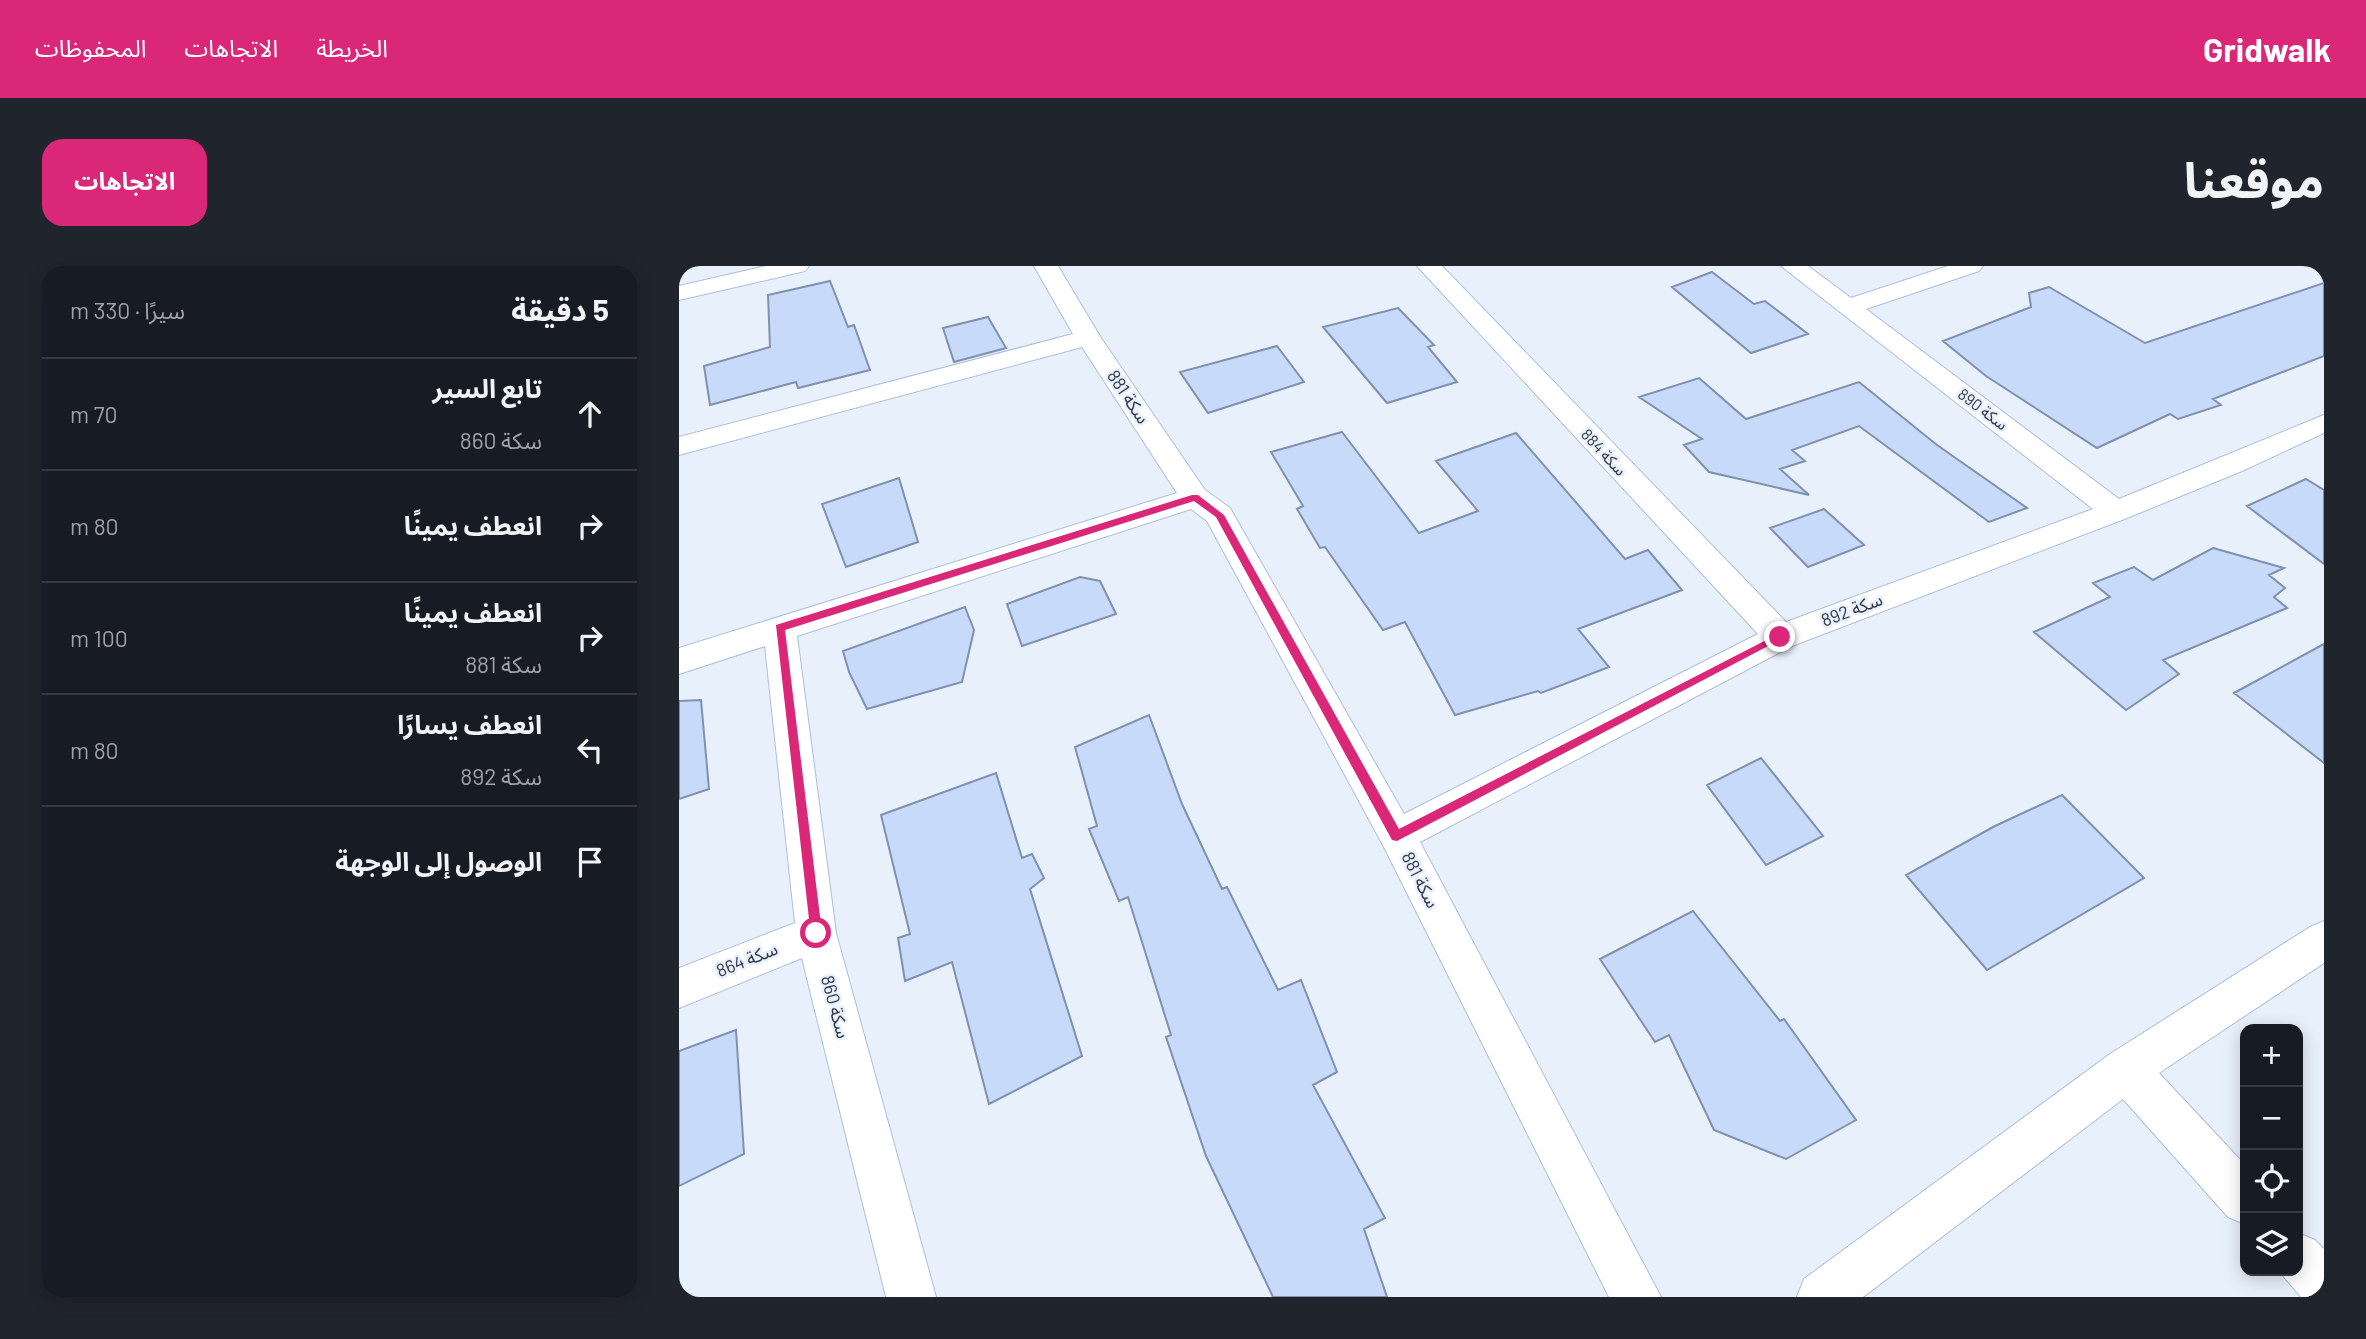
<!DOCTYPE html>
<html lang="ar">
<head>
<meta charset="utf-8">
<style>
  body { margin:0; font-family:Barlow,"Noto Sans Arabic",sans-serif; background:#20242c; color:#f1f3f6; direction:rtl }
  .controls { position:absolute; right:21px; bottom:21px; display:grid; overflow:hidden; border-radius:14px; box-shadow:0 4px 18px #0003 }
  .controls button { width:63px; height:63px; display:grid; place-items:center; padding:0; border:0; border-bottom:2px solid #363941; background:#171b24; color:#f1f3f6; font:35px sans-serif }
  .stop { position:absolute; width:21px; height:21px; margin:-16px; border:5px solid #db2777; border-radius:50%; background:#fff }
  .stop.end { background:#db2777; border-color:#fff; box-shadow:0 2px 7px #0008 }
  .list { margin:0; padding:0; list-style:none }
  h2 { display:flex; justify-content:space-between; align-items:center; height:91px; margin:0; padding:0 28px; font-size:30px }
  h2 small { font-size:23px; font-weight:400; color:#9ea1a6 }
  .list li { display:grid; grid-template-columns:46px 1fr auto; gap:21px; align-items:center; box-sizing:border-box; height:112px; padding:0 28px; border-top:2px solid #363941 }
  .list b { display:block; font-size:26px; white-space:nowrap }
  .list p { margin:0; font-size:23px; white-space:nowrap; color:#9ea1a6 }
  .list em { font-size:23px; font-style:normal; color:#9ea1a6 }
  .icon { flex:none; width:38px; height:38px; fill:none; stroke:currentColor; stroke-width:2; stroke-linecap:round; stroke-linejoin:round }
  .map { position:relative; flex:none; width:1645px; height:1031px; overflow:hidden; direction:ltr; border-radius:21px }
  header { display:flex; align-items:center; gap:42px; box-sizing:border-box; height:98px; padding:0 35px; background:#db2777; color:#fff }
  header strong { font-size:33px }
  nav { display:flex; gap:38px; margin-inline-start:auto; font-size:24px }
  .intro { display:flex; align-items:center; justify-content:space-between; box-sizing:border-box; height:168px; padding:0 42px }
  h1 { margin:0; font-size:49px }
  .button { padding:18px 32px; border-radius:21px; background:#db2777; color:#fff; font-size:24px; font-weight:700 }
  main { display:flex; gap:42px; padding:0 42px }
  aside { flex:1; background:#171b24; border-radius:21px; box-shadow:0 4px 18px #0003 }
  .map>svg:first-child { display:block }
</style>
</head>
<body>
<header>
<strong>Gridwalk</strong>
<nav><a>الخريطة</a><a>الاتجاهات</a><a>المحفوظات</a></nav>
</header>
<div class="intro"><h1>موقعنا</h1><a class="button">الاتجاهات</a></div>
<main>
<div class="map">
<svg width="1645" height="1031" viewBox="0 0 1645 1031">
  <rect width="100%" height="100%" fill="#e8f0fc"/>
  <!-- building -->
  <path fill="#c7daf9" stroke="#7f91ad" stroke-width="2" d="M1033,6L1075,38L1086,35L1129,68L1072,87L993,21Z
    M151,15L169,61L175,59L191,104L119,122L117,116L31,139L25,100L91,81L89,29Z
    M1645,17V90L1534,133L1542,139L1499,153L1491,148L1418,182L1307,110L1264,75L1352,41L1350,27L1370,21L1466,77Z
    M719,42L755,79L749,81L778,116L708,137L644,61Z
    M309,51L327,82L275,96L264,62Z
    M598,80L625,116L529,147L501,106Z
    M1020,112L1067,153L1180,116L1258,179L1348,242L1310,256L1180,160L1113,184L1126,195L1101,203L1130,229L1030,206L1005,179L1023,173L960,131Z
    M663,166L740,267L799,245L757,195L837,167L946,293L969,284L1003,324L899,363L930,401L862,427L859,425L776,449L726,356L704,364L646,281L641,282L618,243L624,240L592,186Z
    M220,212L239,276L167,301L143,238Z
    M1627,213L1645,224V298L1568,240Z
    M1145,243L1185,279L1129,301L1091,262Z
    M1534,282L1605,302L1590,309L1606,322L1595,331L1608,342L1484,394L1500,408L1447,444L1355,366L1431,331L1414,317L1455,301L1474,314Z
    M401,311L421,315L437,348L343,380L328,338Z
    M286,341L295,364L283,416L188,443L170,406L164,385Z
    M1645,378V497L1555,427Z
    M22,434L30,523L0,533V435Z
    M470,449L503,538L543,623L548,621L599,724L622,714L658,806L634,819L706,952L685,963L708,1031H594L527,890L487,771L492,769L449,631L440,635L410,563L418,560L396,481Z
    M1082,492L1144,570L1087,599L1028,519Z
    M317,507L343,592L353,588L365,612L351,623L403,790L310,838L273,696L226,715L219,672L231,668L202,549Z
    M1383,529L1465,612L1308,704L1227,609L1316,560Z
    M1014,645L1101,755L1105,753L1177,854L1107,893L1035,864L990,769L976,776L921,693Z
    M57,764L65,888L0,920V785Z"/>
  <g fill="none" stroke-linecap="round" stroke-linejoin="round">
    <!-- street casing -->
    <g stroke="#acbfdd" stroke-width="2">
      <path id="street" d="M87,0H130L126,5L0,34V20Z
        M355,0H379L422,72L526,224L551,242L725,548L1079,368L738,0H763L1107,356L1414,243L1102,0H1129L1172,32L1269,0H1304L1300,5L1187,43L1440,233L1645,149V167L1563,205L1448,252L1113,380L741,576L982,1031H930L705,581L528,255L512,243L118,370L157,667L257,1031H207L123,692L0,742V702L116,657L86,380L0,408V382L498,227L403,81L0,189V171L394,68Z
        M1645,655V697L1480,807L1566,899V958L1549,951L1444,833L1184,1031H1118L1125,1013L1431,788L1631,661Z
        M1619,967L1636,974L1645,983V1031H1622L1600,1005H1619Z"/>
    </g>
    <!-- street -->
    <use href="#street" fill="#fff" fill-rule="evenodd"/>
  </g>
  <!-- route -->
  <path fill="#db2777" d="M513,229H519L545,249L720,563L1097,369L1106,371L718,575L713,574L537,251L515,235L106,364L143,667L137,672L132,671L97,359Z"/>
  <g text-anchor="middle" stroke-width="5" stroke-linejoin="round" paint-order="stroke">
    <!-- far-street labels -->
    <g font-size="16" fill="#313945" stroke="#e8f0fc">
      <text transform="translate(1304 143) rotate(37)" y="6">سكة 890</text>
      <text transform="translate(925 186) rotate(47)" y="6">سكة 884</text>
    </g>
    <!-- street labels -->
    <g font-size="18" fill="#313945" stroke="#e8f0fc">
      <text transform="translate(449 131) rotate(56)" y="6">سكة 881</text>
      <text transform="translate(1173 344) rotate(-21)" y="6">سكة 892</text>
      <text transform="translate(741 614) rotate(63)" y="6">سكة 881</text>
      <text transform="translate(68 694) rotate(-22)" y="6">سكة 864</text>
      <text transform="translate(156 741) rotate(75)" y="6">سكة 860</text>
    </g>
  </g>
</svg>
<div class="controls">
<button>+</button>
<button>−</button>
<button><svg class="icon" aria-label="locate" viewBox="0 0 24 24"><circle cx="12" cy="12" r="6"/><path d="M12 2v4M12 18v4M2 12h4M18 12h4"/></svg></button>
<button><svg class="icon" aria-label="layers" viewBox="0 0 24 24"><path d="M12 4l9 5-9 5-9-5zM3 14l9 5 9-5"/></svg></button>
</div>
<div class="stop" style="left:137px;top:667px"></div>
<div class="stop end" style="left:1101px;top:371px"></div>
</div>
<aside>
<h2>5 دقيقة<small>سيرًا · 330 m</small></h2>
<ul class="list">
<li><svg class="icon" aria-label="ahead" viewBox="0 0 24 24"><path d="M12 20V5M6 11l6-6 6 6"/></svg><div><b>تابع السير</b><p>سكة 860</p></div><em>70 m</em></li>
<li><svg class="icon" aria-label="right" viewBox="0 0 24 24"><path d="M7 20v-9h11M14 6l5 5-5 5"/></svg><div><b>انعطف يمينًا</b></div><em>80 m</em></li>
<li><svg class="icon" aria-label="right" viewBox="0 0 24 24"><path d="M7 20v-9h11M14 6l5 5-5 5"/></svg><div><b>انعطف يمينًا</b><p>سكة 881</p></div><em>100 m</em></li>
<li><svg class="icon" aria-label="left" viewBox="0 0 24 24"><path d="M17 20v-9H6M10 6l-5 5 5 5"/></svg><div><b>انعطف يسارًا</b><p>سكة 892</p></div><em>80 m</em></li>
<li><svg class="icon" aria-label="arrive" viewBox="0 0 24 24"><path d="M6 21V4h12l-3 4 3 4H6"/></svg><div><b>الوصول إلى الوجهة</b></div></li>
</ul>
</aside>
</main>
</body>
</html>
